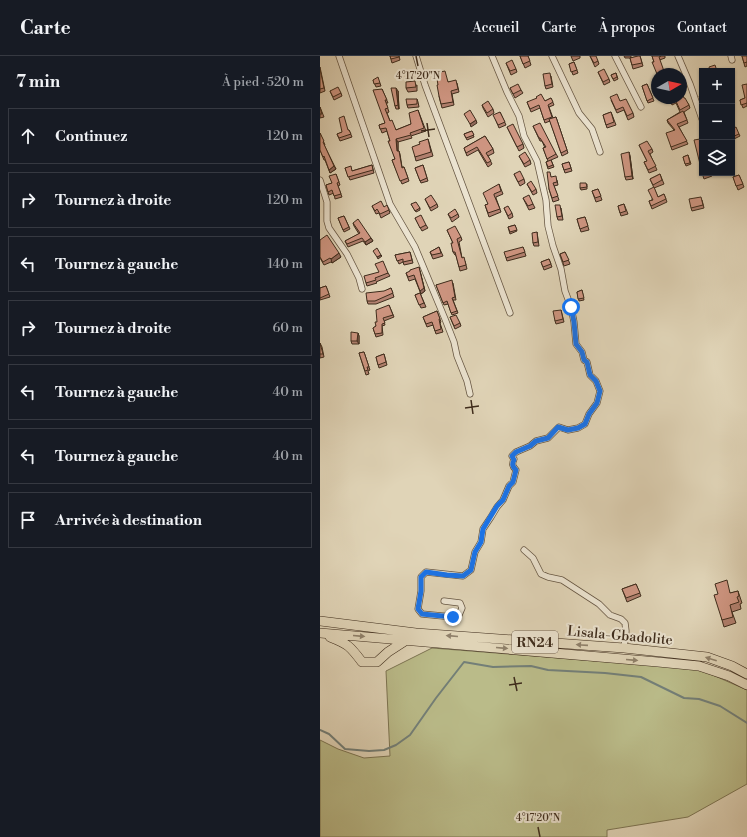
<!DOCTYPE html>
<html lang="fr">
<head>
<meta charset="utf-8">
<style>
  body { margin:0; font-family:"Libre Bodoni",serif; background:#20242c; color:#f1f3f6 }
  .controls { position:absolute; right:12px; top:12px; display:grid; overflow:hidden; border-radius:0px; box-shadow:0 1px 3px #0004 }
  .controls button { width:36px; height:36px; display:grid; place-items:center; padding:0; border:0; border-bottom:1px solid #363941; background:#171b24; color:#f1f3f6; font:20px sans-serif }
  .compass { position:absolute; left:331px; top:12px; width:36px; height:36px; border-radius:50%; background:#171b24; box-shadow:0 1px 3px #0004; rotate:81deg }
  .stop { position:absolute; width:12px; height:12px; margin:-9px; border:3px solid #1a73e8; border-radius:50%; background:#fff }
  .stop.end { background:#1a73e8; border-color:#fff; box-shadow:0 1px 4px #0008 }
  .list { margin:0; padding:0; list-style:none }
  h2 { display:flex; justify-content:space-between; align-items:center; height:52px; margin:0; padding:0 16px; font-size:17px }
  h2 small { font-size:13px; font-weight:400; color:#9ea1a6 }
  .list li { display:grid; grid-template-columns:26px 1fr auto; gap:12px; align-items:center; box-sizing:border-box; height:56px; margin:0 8px 8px; padding:0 8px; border:1px solid #363941; border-radius:0px }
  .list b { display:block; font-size:15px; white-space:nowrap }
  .list em { font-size:13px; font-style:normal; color:#9ea1a6 }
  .icon { flex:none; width:22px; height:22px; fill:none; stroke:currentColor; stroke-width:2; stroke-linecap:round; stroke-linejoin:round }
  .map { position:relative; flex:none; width:427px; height:781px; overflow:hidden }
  header { display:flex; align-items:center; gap:24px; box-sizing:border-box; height:56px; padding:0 20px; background:#171b24; border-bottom:1px solid #363941 }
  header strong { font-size:19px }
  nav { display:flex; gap:22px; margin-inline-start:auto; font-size:14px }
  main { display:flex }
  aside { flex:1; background:#171b24 }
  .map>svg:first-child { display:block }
</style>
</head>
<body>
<header>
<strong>Carte</strong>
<nav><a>Accueil</a><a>Carte</a><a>À propos</a><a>Contact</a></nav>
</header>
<main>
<aside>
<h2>7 min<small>À pied · 520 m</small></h2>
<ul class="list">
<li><svg class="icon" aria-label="ahead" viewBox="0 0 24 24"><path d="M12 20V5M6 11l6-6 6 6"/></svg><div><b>Continuez</b></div><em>120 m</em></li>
<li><svg class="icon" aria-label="right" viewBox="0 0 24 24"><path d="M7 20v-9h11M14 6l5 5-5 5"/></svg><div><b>Tournez à droite</b></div><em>120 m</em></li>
<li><svg class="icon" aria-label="left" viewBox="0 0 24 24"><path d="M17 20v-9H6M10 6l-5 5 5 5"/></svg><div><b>Tournez à gauche</b></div><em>140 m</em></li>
<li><svg class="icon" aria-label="right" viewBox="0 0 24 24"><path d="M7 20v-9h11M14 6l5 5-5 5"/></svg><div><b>Tournez à droite</b></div><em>60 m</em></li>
<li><svg class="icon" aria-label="left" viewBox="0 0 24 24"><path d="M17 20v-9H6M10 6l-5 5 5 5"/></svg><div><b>Tournez à gauche</b></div><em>40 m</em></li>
<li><svg class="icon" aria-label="left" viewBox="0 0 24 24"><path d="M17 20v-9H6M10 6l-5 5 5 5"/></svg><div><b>Tournez à gauche</b></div><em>40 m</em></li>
<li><svg class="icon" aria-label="arrive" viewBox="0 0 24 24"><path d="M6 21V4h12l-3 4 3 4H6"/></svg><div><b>Arrivée à destination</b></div></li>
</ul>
</aside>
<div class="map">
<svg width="427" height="781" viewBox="0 0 427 781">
  <rect width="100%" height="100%" fill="#e0d4b7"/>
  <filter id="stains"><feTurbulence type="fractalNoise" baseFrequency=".005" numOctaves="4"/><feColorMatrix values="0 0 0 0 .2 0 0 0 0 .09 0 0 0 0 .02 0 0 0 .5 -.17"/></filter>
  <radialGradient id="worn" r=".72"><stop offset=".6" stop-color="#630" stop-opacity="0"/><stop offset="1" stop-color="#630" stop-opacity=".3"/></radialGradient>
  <!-- green -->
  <path fill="#babb89" stroke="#7c7452" d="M112,592L379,613L427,634V728L368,761L287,774V781H0V684L18,693L44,702L70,700L66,615Z"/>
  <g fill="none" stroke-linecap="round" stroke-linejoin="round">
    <!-- stream -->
    <path stroke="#737f78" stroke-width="2" d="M0,674L9,678L25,693L49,695L64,694L76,689L90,679L116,642L144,606L173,611L211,610L228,614L285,617L321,621L364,642L379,643L400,650L427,667"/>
    <!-- minor casing -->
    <g stroke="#665643" stroke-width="7">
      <path id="minor" d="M19,0L70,148L95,191L125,263L134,286L137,300L147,325L150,338
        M96,0L105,29L190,257
        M232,0L259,57L272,73L280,96
        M295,0L321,51
        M358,0L370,28L382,63
        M411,0L412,4
        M0,124L7,146V165L9,172L27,198L39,222L42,233
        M204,494L213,502L221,518L228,521L242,524L279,548L290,559L301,563L305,567L306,575L304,592
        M124,545L140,547L142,552L139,559L133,561L102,558L98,553L101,535V521L106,516L143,520L151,514L155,496L161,486L163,473L171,461L177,451L183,444L189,430L193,426L196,414C192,410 192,408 194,403L192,400L196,396L210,390L216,385L228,382L239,371L248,374L258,372L265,368L269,358L277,347L280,335L276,325L270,319L267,306L264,304L262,296L256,288L254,266L251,251L245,235L241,213L233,190L228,170L226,144L217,105L204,80L199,60L187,36L172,0"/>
    </g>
    <!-- primary casing -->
    <g stroke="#3e2c1c" stroke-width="10">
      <path id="primary" d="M0,565L96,577L304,592L387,601L412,610L427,618
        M0,577L338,606L379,610L409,620L427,629
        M10,581C28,588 30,590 42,606H57L68,596L85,585"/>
    </g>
    <!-- minor -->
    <use href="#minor" stroke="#ebe3d0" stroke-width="5.5"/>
    <!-- primary -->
    <use href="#primary" stroke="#e0d4b7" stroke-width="9"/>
  </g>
  <!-- wall -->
  <path fill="#b28170" stroke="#3e2c1c" d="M70,0H79L80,4L72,7Z
    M200,0H208L211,9L205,12Z
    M251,0H260V2L253,5Z
    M270,0L278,5L279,8L275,11Z
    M304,0H311V2H305Z
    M320,0L323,10L313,13L310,2Z
    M332,0H345V2L334,6Z
    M422,0H427V10L425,11Z
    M254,6L258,17L253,19L249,8Z
    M186,7L196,13L197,16L191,19Z
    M0,11L5,35L0,37Z
    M278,16L289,23L290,26L284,29Z
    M296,17L298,23L294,25L291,19Z
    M231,20L233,31L226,33L225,30Z
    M53,24L60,27L61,30L56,31Z
    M128,26L137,27L139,36L132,38L134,49L122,52L119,40Z
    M327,28L334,45L328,47L322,30Z
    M427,28V50L423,52L420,44L425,42Z
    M97,29V35L88,36L86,32Z
    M190,32L201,34L203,37L195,42Z
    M62,33L68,47H66L69,56L67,57L70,65L76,74L91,68L98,54L106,75L91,80L92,82L78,86V95H79L80,98L82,111H84L89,125L82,128L72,104L75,103L67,75L62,77L59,69L65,67Z
    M10,35L21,37L22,40L14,44Z
    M78,35L79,53H76L75,50Z
    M231,42L234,49L229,51L233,62L236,61L248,97L242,100L230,65L225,67L220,52L211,56L207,46L225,45Z
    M349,42H364L369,49L370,52L364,56L368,67L359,71L368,88L352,94L351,91L354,74L348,67L347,64L360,56L356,47L352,49Z
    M97,43L98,46L99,51L88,52L87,49Z
    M291,44L300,45L313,57L314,61L308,64L304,54L297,57Z
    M162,49L173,53L174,57L168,61L163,52Z
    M0,51L4,61L0,62Z
    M180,56L186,69L179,72L175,62Z
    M291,56L296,69L287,72L283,59Z
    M213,70L236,98L238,101L231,104L234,111L228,113L226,106L228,105L223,92H225L222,85H220Z
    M187,71L203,88L204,92L199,95Z
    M412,73L419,78L420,80L412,84Z
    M29,74L32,81L20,85L17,78Z
    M152,75L154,81L147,84L144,78Z
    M0,77L5,89H4L16,113L10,117L5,104H4L0,94Z
    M165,80L173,93L174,97L168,100L172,108L168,111L158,94L147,100L144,92Z
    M108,83L113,100L96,105L95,101L100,88Z
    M319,89L332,93L333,96L330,98L337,114L329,117L324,106L327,105Z
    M309,96L310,100L313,123L306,124L305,121Z
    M368,99L371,108L366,110L363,101Z
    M199,100L210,104L211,108L205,111Z
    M249,106L252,115L245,117L242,108Z
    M52,109L54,117L30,124L25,112L32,115Z
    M103,109L108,125L101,127L95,112Z
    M382,117H391L392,120L384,123Z
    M16,118L20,129L18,130L22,141L15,143L14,137L9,139L6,129L12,127Z
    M194,118L204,123L205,127L200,130Z
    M340,118L344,128L334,132L338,141L344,138L347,146L332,153L329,145L332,144L334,132L330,123Z
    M419,119L424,131L418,134L413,121Z
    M231,121L237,124L238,129L234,130L239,144L233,146L229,133Z
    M179,128L183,138L176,141V142L181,156L169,161L165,149L168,148Z
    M207,128L216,133L217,137L213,139Z
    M267,128V133L261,134L260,132Z
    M278,133L282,144L276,146L272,135Z
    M203,142L213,148L215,152L209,154Z
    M105,143L117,148L118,151L111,155Z
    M382,144L384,152L372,155L371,152Z
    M91,148L100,152V154L96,156Z
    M304,148L308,158L301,160L298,150Z
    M52,150L64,151L69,154L70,157L61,162L59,157L56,158Z
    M184,152L192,157L193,161L189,163Z
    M241,152L243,164H238L237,161Z
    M128,158H138L139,161L132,166Z
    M24,160L30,173L24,176L18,162Z
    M265,161L269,174L261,176L257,163Z
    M95,162L106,169L108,172L102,175Z
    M33,167L51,182L53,185L46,189L43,185L28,191L25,185L39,178L34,170Z
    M195,169L197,175L190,178L188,171Z
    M127,174L141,181L142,184L139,186L142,202L145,205L147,213L140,215L136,199H135L133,196V187Z
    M217,176L219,190H214L213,187Z
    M0,184L21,201L12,207L11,206L4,209L0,202Z
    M119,191L123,200L113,203L110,196Z
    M203,191L206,200L187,205L186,202Z
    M90,196L93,207L84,209L83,206L79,208L75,199Z
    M245,196L250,208L244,210L240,198Z
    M229,203L232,211L224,214L221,206Z
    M100,215L105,235L101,238L95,223L89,225L86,217Z
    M59,216L68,217L70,220L56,226L57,227L47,230L46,227Z
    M133,227L136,244H133L138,257L132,259L128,248L124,249L116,229Z
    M6,230L10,241L0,244V232Z
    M71,232L74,241L56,248H48L47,245Z
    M262,234L264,244L259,245L257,236Z
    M100,237L106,251L101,252L95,239Z
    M69,249L74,261L64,265L65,269L62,270L63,279L56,281L53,272L56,270L57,266Z
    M241,254L244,266L236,268L235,265Z
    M117,255L121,266L120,267L123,276L116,278L113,269L107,271L103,261Z
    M130,261L140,267L141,270L135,273Z
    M38,277L39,280V288H32L31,285Z
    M0,287L2,291L4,301L0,302Z
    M44,296L50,314L48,315L49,318L46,319L39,297Z
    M64,298L67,309L59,312L56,301Z
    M316,528L321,540L307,546L302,533Z
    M418,535L422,547L420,548L421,553L412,556L416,567L404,571L402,564L398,538L411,537Z"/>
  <!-- shaded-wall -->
  <path fill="#91695b" stroke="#3e2c1c" d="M76,32L78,35L79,53L78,49Z
    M156,64L157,67L151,71L150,68Z
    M76,83L78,86V98L77,95Z
    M309,96L310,100L313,123L312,120Z
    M14,110L16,113L10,117L9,114Z
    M51,182L53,185L46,189L45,186Z
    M19,197L21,201L12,207L11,203Z
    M61,199L62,200L58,203L57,201Z
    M99,211L105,235L101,238L100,235Z
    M38,277L39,280V288L37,285Z"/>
  <!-- building -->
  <path fill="#cf9682" stroke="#3e2c1c" d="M70,0H79V1L71,3Z
    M200,0H208L210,5L203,8Z
    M270,0H276L278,5L274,7Z
    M318,0H320L322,7L312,9L310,2Z
    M332,0H341L339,1L345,18H337L332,6H334Z
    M422,0H427V6L424,7Z
    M192,4L196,13L190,15L186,7Z
    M254,6L257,14L251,16L249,8Z
    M395,9L397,15H390L389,11Z
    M0,13L4,32L0,33Z
    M284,13L289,23L283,26L278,16Z
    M125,15L128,26L136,24L138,33L131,35L133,46L121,48L119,40L117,29H118L116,17Z
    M230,17L232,28L225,30L223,18Z
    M296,17L297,21L293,23L291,19Z
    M58,21L60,27L54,28L53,24Z
    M95,25L96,31L86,32V26Z
    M198,28L201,34L193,38L190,32Z
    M327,28L333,42L327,45L322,30Z
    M427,28V47L421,49L420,44L425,42L422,29Z
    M18,31L21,37L13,41L10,35Z
    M71,32H76L78,49L75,50Z
    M62,33L67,44H65L68,52L65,53L70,65L72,64L76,74L91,68L89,57L98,54L104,72L90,77L91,79L76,83L77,95H79L82,112L84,111L88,122L80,125L72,104L75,103L68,85H70L66,72L60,73L59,69L65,67L53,34Z
    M361,35L364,42H365L369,49L360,54L355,43L351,45L349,42H361Z
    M221,38L225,45L231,42L233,46L228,49L232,61L224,64L219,49L210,53L207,46L217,42L216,41Z
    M297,38L300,45L306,43L313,57L307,60L303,51L296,54L290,41Z
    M379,40H382V47Z
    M86,43H97V48L87,49Z
    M168,45L173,53L167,57L162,49Z
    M0,51L2,58H0Z
    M150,54L156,64L150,68L144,58Z
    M363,55L367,64L357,68L367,85L351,91L346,77L355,74L347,64Z
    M180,56L185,66L178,69L173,59Z
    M291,56L294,66L286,69L283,59Z
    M24,60L28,74H29L31,78L19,82L17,78L22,76L19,62Z
    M236,61L247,94L241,97L229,63Z
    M220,67L236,98L227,103L223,92L226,91L220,82H219L213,70Z
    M193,68L203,88L197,91L187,71Z
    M416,71L419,78L412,81V73Z
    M152,75L154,79L146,82L144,78Z
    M0,77L4,85L3,86L14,110L9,114L4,100L3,101L0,94Z
    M165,80L173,93L166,97L171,105L167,107L157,91L146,97L144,92Z
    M108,83L111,96L95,101L92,91L100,88L99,86Z
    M380,83L382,93V116L374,84Z
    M327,85L332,93L328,95L336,110L328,114L324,106L327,105L319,89Z
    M205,96L210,104L204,108L199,100Z
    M309,96L312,120L305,121L301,98Z
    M368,99L370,107L365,108L363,101Z
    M231,104L233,109L228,111L226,106Z
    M249,106L251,112L244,114L242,108Z
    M52,109L53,114L28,121L25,112L31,110L32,115Z
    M103,109L107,122L100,125L95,112Z
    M200,115L204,123L198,126L194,118Z
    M227,116H230L231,121L236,120L237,126L233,127L238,140L232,142L229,133Z
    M16,118L19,126L17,127L21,138L14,140L12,134L8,136L6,129L12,127L9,120Z
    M340,118L342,124L333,129L330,123Z
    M419,119L423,128L416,130L413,121Z
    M211,125L216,133L212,136L207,128Z
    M260,127H266L267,131L260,132Z
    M179,128L181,135L174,138V139L180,153L168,157L165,149L168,148L163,137Z
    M334,131L338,141L344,138L346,143L331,150L329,145L333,144L328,134Z
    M278,133L281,140L275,142L272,135Z
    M111,139L117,148L110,152L105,143Z
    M209,139L213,148L208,150L203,142Z
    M381,141L383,149L371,152L369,143Z
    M61,145L64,151L67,149L69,154L60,158L57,153L55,155L52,150Z
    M96,146L100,152L95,155L91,148Z
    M304,148L306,155L300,157L298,150Z
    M235,149H240L242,160L237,161Z
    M188,150L192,157L188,160L184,152Z
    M135,153L138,158L131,162L128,158Z
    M101,159L106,169L100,172L95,162Z
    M24,160L29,171L23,174L18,162Z
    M265,161L268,170L260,173L257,163Z
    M38,163L51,182L45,186L42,182L27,188L25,185L40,177L33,167Z
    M195,169L197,174L190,176L188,171Z
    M135,170L141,181L137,183L142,202L144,201L146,209L139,211L135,196H133L131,187H133L127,174Z
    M217,176L218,186L213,187L212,177Z
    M7,179L19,197L11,203L10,202L3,206L0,201V184Z
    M119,191L121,197L112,199L110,196Z
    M203,191L205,196L186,202L184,196Z
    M57,192L61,199L57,201L53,195Z
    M90,196L92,204L83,206V203L77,205L75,199Z
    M245,196L249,204L243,206L240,198Z
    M229,203L231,208L223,211L221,206Z
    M63,205L68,217L55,222L56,224L46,227L44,220L59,216L55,208Z
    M99,211L104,232L100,235L94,219L88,221L86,217L90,215V214Z
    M132,224L135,241L132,242L137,255L131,257L127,245L123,247L116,229Z
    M6,230L9,238L0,242V232Z
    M71,232L73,237L55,245H47L46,237L64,235Z
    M262,234L264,242L258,243L257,236Z
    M100,237L104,247L99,249L95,239Z
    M69,249L73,259L63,262L65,267L62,268V277L55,278L53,272L56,270L55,266H57L56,254Z
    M241,254L243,263L235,265L233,255Z
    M117,255L120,263H119L121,273L115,275L112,266L106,268L103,261Z
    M136,259L140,267L134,270L130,261Z
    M31,276L38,277L37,285H31Z
    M0,287L3,298H0Z
    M44,296L49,311H47L48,314L45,315L39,297Z
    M64,298L66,306L58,309L56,301Z
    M407,524L410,537L418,535L419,540L417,541L419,546L410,549L413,561L402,564L394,539L398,538L395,528Z
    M316,528L320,537L306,542L302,533Z"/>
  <!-- one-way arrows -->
  <defs><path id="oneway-solid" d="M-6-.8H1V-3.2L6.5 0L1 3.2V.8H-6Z"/></defs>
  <g fill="#8f806a">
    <use href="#oneway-solid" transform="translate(39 580) rotate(5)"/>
    <use href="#oneway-solid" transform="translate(132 580) rotate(-175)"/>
    <use href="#oneway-solid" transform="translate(262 589) rotate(-176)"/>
    <use href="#oneway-solid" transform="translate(182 592) rotate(5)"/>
    <use href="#oneway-solid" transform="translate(391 603) rotate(-163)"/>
    <use href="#oneway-solid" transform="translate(312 604) rotate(5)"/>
  </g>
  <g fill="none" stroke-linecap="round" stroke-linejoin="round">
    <!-- route -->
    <path stroke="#1a73e8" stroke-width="5" d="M133,561L102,558L98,553L101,535V521L106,516L127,519L143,520L151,514L155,496L161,486L163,473L177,450L183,444L189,430L193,426L196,414C192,410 192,408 194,404L192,400L196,396L210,390L216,385L228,382L238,371L248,374L258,372L265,368L269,358L277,347L280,335L276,325L270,319L267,306L264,304L262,296L256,288L254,266L251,251"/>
  </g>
  <!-- ticks -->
  <path fill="none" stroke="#3e2c1c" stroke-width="1.5" d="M96,0L98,10M107,67L109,81M101,75L115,73M151,344L153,358M145,352L159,350M194,621L197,635M189,629L202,627M218,771L220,781"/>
  <g text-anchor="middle" stroke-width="4" stroke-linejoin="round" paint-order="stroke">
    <!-- shield labels -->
    <rect fill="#ebe3d0" stroke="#726352" stroke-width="1" x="192" y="575" width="46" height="22" rx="3"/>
    <g font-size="13" font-weight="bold" fill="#3e2c1c">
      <text x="215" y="591">RN24</text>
    </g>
    <!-- street labels -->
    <g font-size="14" fill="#3e2c1c" stroke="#ebe3d0">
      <text transform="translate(300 579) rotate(5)" y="5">Lisala-Gbadolite</text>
    </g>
  </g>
  <g font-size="10" text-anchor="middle" fill="#3e2c1c" stroke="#ebe3d0" stroke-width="4" stroke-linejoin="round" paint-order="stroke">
    <text x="98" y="23">4°17'20"N</text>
    <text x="218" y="765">4°17'20"N</text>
  </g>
  <rect width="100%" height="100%" filter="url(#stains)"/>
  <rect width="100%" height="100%" fill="url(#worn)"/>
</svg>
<div class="controls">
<button>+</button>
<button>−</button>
<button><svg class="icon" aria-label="layers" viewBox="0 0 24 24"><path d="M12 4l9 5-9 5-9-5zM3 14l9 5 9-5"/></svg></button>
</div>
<svg class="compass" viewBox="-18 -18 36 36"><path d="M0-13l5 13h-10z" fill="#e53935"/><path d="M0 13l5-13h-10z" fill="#9ea1a6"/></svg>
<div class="stop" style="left:251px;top:251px"></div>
<div class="stop end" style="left:133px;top:561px"></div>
</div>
</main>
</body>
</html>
